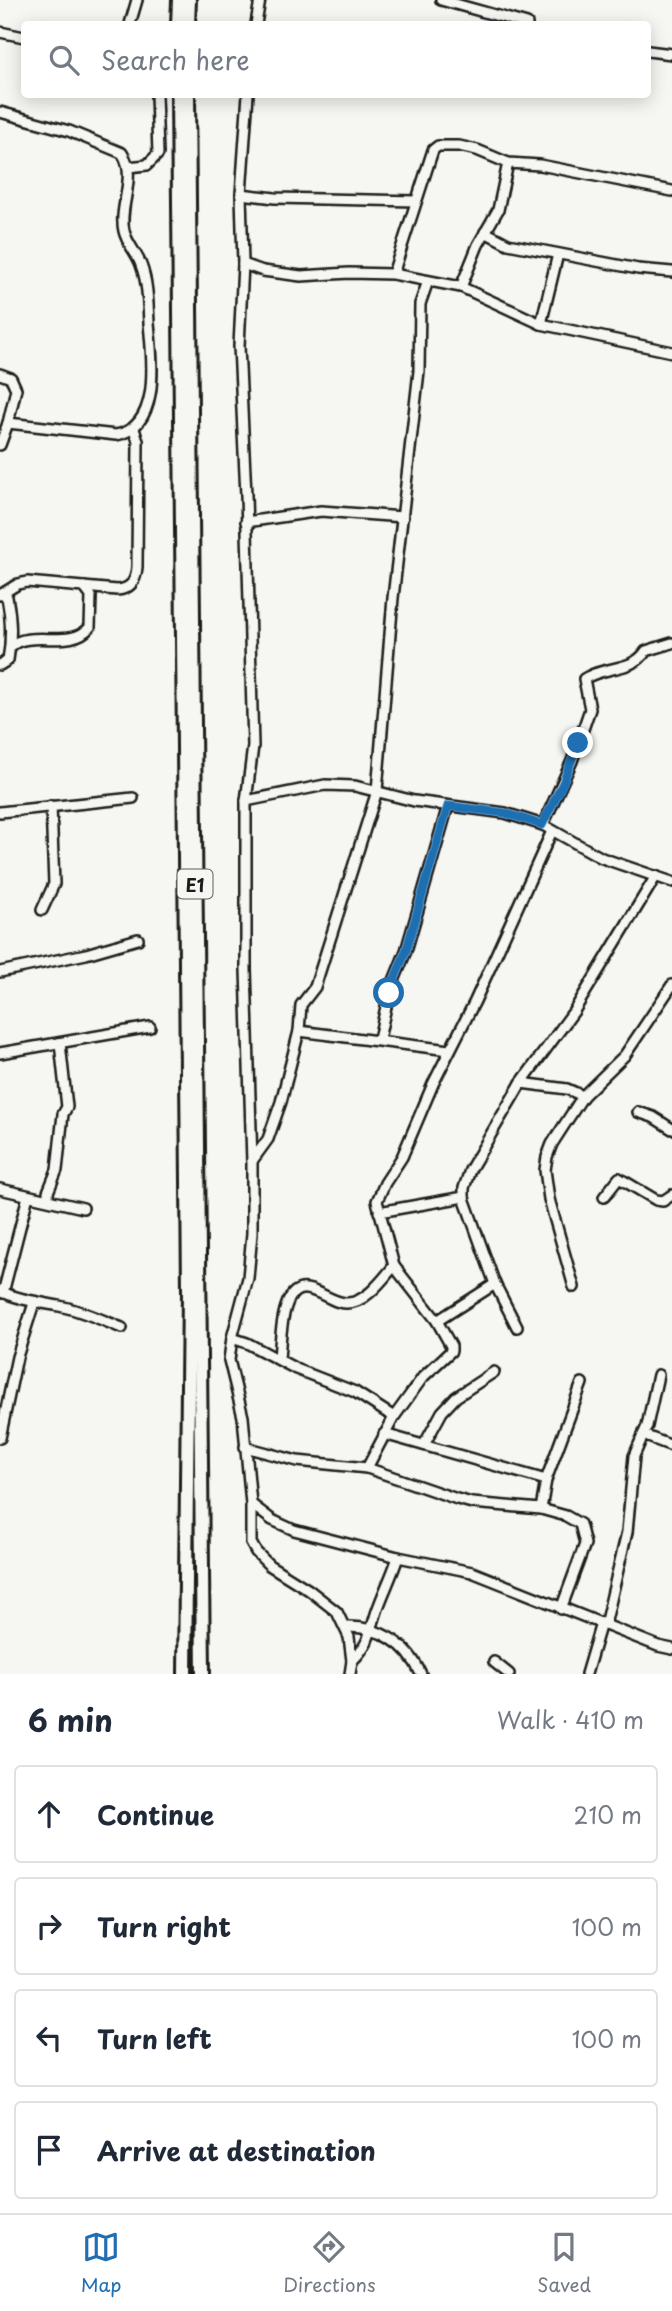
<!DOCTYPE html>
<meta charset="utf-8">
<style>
:root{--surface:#fff;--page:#f6f6f7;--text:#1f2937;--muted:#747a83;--line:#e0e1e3;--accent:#1f6fb2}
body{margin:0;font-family:"Playpen Sans",sans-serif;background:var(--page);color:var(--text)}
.stop{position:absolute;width:21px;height:21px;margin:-16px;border:5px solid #1f6fb2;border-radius:50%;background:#fff}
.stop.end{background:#1f6fb2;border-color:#fff;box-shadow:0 2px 7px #0008}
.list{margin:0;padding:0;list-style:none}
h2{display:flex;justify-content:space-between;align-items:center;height:91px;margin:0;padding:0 28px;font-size:30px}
h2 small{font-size:23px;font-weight:400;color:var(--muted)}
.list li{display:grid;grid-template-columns:46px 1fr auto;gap:21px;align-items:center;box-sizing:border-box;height:98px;margin:0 14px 14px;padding:0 14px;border:2px solid var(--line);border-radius:7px}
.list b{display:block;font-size:26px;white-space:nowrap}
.list em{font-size:23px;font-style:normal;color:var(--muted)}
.icon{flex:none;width:38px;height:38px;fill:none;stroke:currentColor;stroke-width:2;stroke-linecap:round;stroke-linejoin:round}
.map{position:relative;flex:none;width:672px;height:1674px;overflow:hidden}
.search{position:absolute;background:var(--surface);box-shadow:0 4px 18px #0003;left:21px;right:21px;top:21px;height:77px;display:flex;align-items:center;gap:18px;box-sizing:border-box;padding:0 24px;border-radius:7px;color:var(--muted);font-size:26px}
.sheet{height:539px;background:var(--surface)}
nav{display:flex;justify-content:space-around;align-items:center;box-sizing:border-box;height:98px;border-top:2px solid var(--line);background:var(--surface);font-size:19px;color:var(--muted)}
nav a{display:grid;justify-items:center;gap:4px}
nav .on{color:var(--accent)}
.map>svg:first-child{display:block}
</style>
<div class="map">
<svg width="672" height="1674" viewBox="0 0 672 1674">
<rect width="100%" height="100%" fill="#f6f6f2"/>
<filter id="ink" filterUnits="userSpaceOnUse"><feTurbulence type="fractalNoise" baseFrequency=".0143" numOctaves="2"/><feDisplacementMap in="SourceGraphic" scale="14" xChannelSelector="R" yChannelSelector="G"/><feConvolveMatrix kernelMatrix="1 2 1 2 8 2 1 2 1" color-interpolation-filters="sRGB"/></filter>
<g filter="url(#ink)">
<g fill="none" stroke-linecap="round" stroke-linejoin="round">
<defs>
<g id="minor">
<path d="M 441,0 L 527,24"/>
<path d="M 130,24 L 137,0"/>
<path d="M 256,24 L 260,0"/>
<path d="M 0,32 L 24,37"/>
<path d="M 648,51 L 672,54"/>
<path d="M 248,94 L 241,194 L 243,264 L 239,346 L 246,495 L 253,746 L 246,801 L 246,969 L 252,1162 L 252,1233 L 248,1278 L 232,1338 L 229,1360 L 243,1417 L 251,1504 L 251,1543 L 256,1552 L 269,1565 L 309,1590 L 337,1612 L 349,1637 L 352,1661 L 350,1674"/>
<path d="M 0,112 L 69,131 L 122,153 C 138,176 118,206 124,231 C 127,244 137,253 141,265 C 148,283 148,305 149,323 C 152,357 162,427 116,435 L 8,423 L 16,389 L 11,378 L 0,374"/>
<path d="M 128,167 L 147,165 L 158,154 L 156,94"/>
<path d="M 241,194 L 275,198 L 416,201"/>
<path d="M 485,232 L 508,244 L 638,269 L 672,272"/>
<path d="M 243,264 L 263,271 L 301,276 L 349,273 L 393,274 L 461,287 L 541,324 L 672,352"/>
<path d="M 393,274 L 433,150 L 438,146 L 459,146 L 477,150 L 508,163 L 540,165 L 672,191"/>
<path d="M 461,287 L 478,245 L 498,210 L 508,163"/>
<path d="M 541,324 L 558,254"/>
<path d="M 0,445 L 8,423"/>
<path d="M 246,522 L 321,511 L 403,517"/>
<path d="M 0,595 L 18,584 L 27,582 L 117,590 C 131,589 136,581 137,567 L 138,441 L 134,429"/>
<path d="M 11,646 C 31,629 71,650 90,627 L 91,596 L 84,587"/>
<path d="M 0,665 L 8,660 C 12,639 11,617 7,597 L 3,595"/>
<path d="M 246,801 L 325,785 L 355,786 L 414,801 L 505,813 L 543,825 L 602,858 L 672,882"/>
<path d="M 0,812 L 133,798"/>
<path d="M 543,825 L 572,761 L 590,709 L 584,679 C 602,666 633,672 646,651 L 672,643"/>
<path d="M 42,910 L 54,884 L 51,806"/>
<path d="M 0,972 L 86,954 L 138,939"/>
<path d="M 299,1031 L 449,1050"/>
<path d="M 379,1039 L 389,993 L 406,951 L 448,806"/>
<path d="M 0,1053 L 150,1027"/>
<path d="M 521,1083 L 567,1089 L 583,1096"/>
<path d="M 638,1112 L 653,1117 L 672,1129"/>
<path d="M 252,1161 L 268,1139 L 281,1102 L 299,1031 L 301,1005 L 315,987 L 377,791 L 393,598 L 419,371 L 420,304 L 428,281"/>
<path d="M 0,1189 L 83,1208"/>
<path d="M 604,1197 L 619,1178 L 656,1200 L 663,1201 L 672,1195"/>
<path d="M 48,1199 L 48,1192 L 57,1170 L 63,1114 L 67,1107 L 60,1043"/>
<path d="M 379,1212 L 464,1197"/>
<path d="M 574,1287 L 549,1199 L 545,1170 L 547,1157 L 552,1144 L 583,1096 L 625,1055 L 672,985"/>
<path d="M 0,1291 C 19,1300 39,1302 59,1306 C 81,1310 102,1320 122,1328"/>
<path d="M 3,1293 L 28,1196"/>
<path d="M 437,1321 L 495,1284"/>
<path d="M 517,1327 L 495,1284 L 464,1198 L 464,1188 L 470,1170 L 521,1083 L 574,1011 L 656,876"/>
<path d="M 232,1338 L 247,1343 L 296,1369 L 355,1392 L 394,1417"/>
<path d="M 279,1359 C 281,1340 280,1279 311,1290 C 322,1293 336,1304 347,1303 C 366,1303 383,1279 394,1266"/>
<path d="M 384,1434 L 546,1480"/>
<path d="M 643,1435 L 672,1446"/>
<path d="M 0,1438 L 17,1357 L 34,1303"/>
<path d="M 424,1445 L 442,1412 L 456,1397 L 494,1372"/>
<path d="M 245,1447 L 297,1461 L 367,1468 L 457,1499 L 472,1503 L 541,1509 L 566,1516 L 580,1524 L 585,1544 L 561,1609"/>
<path d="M 367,1468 L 394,1417 L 423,1377 L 451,1351 L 451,1346 L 437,1321 L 394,1266 L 377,1201 L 385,1183 L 402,1157 L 433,1084 L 475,1001 L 552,831"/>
<path d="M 251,1504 L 272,1520 L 294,1530 L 398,1557 L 472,1572 L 658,1646 L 672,1649"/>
<path d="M 541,1509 L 546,1480 L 582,1383"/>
<path d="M 605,1625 L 627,1532 L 634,1456 L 647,1426 L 658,1375"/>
<path d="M 346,1627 C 379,1626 407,1643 421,1674"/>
<path d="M 352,1661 C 369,1645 370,1632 377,1611 C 383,1593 392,1576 398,1557"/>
<path d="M 494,1662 L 509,1674"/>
<path d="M 586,1674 L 601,1623"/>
</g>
<g id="highway">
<path d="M 178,24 L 179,0"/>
<path d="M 188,24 L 189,0"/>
<path d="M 178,94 L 189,1291 L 185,1674"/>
<path d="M 188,94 L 203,1674"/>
</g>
</defs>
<use href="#minor" stroke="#1c1c1c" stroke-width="14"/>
<use href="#highway" stroke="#1c1c1c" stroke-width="18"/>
<use href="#minor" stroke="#f6f6f2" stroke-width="9"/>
<use href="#highway" stroke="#f6f6f2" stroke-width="12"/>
</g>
</g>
<g fill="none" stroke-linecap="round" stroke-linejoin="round" filter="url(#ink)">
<path stroke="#1f6fb2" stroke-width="9" d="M 389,993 L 406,951 L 448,806 L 505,813 L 542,825 L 563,783 L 578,743"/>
</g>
<g text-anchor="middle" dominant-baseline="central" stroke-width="5" stroke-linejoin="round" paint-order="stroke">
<rect fill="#f6f6f2" stroke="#5d5d5c" stroke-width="2" x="177.5" y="869.5" width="35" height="29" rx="5"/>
<g font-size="18" font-weight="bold" fill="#1c1c1c">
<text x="195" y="884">E1</text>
</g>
</g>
</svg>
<div class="stop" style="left:389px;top:993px"></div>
<div class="stop end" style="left:578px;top:743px"></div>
<div class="search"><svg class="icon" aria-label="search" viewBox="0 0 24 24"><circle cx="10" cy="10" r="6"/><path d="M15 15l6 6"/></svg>Search here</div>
</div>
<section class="sheet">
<h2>6 min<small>Walk · 410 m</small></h2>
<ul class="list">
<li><svg class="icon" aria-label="ahead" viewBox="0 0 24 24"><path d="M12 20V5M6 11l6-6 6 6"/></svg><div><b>Continue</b></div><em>210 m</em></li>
<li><svg class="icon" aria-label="right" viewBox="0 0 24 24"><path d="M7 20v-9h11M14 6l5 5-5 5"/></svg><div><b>Turn right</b></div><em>100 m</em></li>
<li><svg class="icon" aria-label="left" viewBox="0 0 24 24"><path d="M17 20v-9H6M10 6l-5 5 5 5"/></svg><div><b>Turn left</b></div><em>100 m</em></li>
<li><svg class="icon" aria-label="arrive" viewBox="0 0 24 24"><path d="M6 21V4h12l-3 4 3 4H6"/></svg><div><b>Arrive at destination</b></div></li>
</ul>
</section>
<nav>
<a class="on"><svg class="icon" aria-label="map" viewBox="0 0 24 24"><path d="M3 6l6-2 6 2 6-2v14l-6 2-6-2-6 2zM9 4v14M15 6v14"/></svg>Map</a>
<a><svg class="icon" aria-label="directions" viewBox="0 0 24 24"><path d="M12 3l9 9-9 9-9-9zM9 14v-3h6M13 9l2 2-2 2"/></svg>Directions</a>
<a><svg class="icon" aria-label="saved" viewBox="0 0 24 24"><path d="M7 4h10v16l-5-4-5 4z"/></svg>Saved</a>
</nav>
